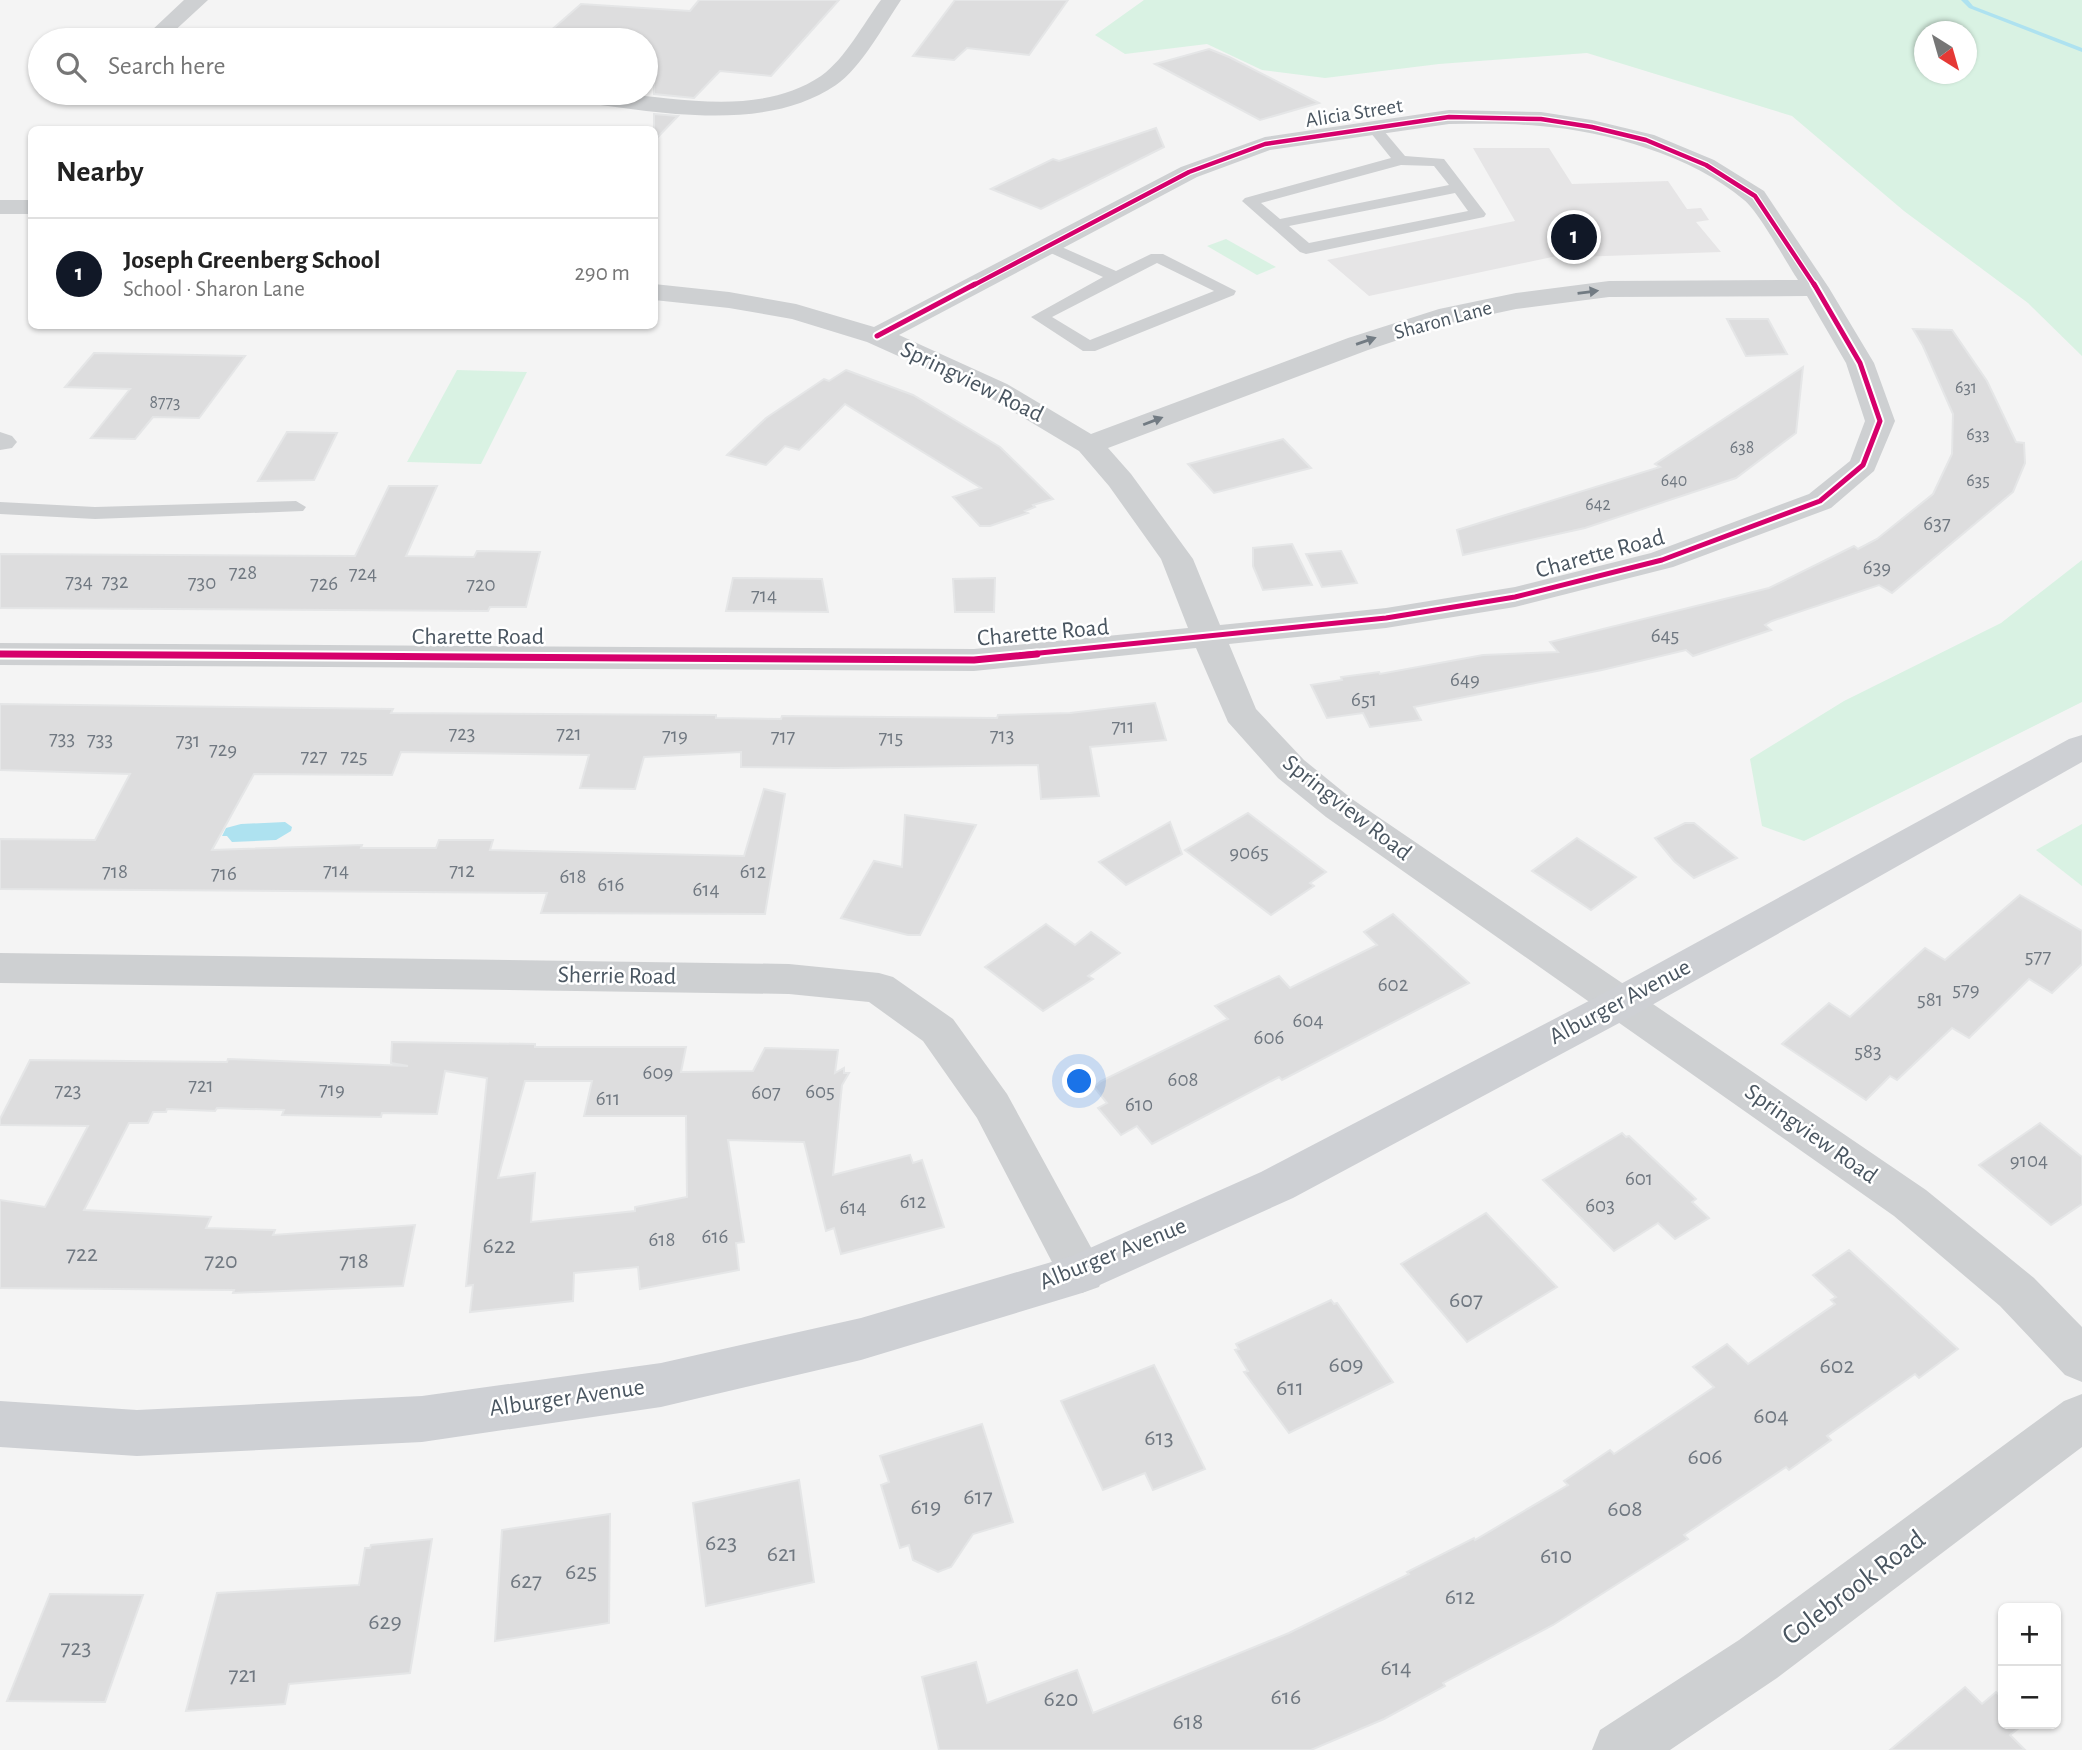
<!DOCTYPE html>
<meta charset="utf-8">
<style>
:root{--surface:#fff;--page:#f6f6f6;--text:#222;--muted:#767676;--line:#e0e0e0;--accent:#111827}
body{margin:0;font-family:"Alegreya Sans",sans-serif;background:var(--page);color:var(--text)}
.controls{position:absolute;right:21px;bottom:21px;display:grid;overflow:hidden;border-radius:10px;box-shadow:0 2px 5px #0004}
.controls button{width:63px;height:63px;display:grid;place-items:center;padding:0;border:0;border-bottom:2px solid var(--line);background:var(--surface);color:var(--text);font:35px sans-serif}
.compass{position:absolute;left:1914px;top:21px;width:63px;height:63px;border-radius:50%;background:var(--surface);box-shadow:0 2px 5px #0004;rotate:143deg}
.you{position:absolute;left:1080px;top:1082px;width:24px;height:24px;margin:-18px;border:5px solid #fff;border-radius:50%;background:#1a73e8;box-shadow:0 0 0 10px #1a73e833}
.badge{display:grid;place-items:center;width:46px;height:46px;border-radius:50%;background:var(--accent);color:#fff;font-size:23px;font-weight:700}
.pin{position:absolute;translate:-50% -50%;border:4px solid #fff;box-shadow:0 2px 7px #0006}
.list{margin:0;padding:0;list-style:none}
h2{display:flex;justify-content:space-between;align-items:center;height:91px;margin:0;padding:0 28px;font-size:30px}
h2 small{font-size:23px;font-weight:400;color:var(--muted)}
.list li{display:grid;grid-template-columns:46px 1fr auto;gap:21px;align-items:center;box-sizing:border-box;height:112px;padding:0 28px;border-top:2px solid var(--line)}
.list b{display:block;font-size:26px;white-space:nowrap}
.list p{margin:0;font-size:23px;white-space:nowrap;color:var(--muted)}
.list em{font-size:23px;font-style:normal;color:var(--muted)}
.icon{flex:none;width:38px;height:38px;fill:none;stroke:currentColor;stroke-width:2;stroke-linecap:round;stroke-linejoin:round}
.map{position:relative;flex:none;width:2082px;height:1750px;overflow:hidden}
.search{position:absolute;background:var(--surface);box-shadow:0 2px 5px #0004;left:28px;top:28px;width:630px;height:77px;display:flex;align-items:center;gap:18px;box-sizing:border-box;padding:0 24px;border-radius:38px;color:var(--muted);font-size:26px}
.panel{position:absolute;background:var(--surface);box-shadow:0 2px 5px #0004;left:28px;top:126px;width:630px;height:203px;border-radius:10px}
.map>svg:first-child{display:block}
</style>
<div class="map">
<svg width="2082" height="1750" viewBox="0 0 2082 1750">
<rect width="100%" height="100%" fill="#f4f4f4"/>
<path fill="#e6e5e6" d="M 1473,148 L 1549,148 L 1572,184 L 1668,181 L 1687,209 L 1701,208 L 1709,220 L 1696,222 L 1721,252 L 1576,257 L 1571,253 L 1369,296 L 1327,260 L 1515,221 Z"/>
<g fill="#d9f2e3" fill-rule="evenodd">
<path d="M 1144,0 L 2082,0 L 2082,356 L 2028,303 L 1904,211 L 1792,116 L 1587,53 L 1439,64 L 1325,78 L 1262,70 L 1207,44 L 1125,54 L 1095,35 ZM 1924,32 L 1966,32 L 1966,74 L 1924,74 Z"/>
<path d="M 1226,239 L 1276,267 L 1257,275 L 1207,246 Z"/>
<path d="M 457,370 L 527,372 L 481,464 L 407,462 Z"/>
<path d="M 2082,560 L 2082,702 L 1804,841 L 1762,826 L 1750,759 L 1844,701 L 2001,623 Z"/>
<path d="M 2082,824 L 2082,886 L 2036,850 Z"/>
</g>
<path fill="#aee2f0" d="M 285,822 L 292,827 L 291,831 L 276,840 L 232,842 L 227,836 L 222,836 L 226,828 L 241,824 Z"/>
<g fill="none" stroke-linecap="round" stroke-linejoin="round">
<path fill="#aee2f0" fill-rule="evenodd" d="M 1961,0 L 1968,0 L 1973,6 L 2082,48 L 2082,52 L 1969,8 Z"/>
</g>
<g fill="#ddddde" stroke="#e5e6e7" stroke-width="2" fill-rule="evenodd">
<path d="M 699,0 L 839,0 L 771,76 L 720,71 L 694,98 L 654,94 L 654,66 L 646,75 L 646,40 L 540,40 L 581,4 L 690,11 Z"/>
<path d="M 955,0 L 1068,0 L 1029,55 L 967,48 L 954,60 L 913,56 Z"/>
<path d="M 1209,49 L 1229,57 L 1319,103 L 1260,120 L 1155,64 Z"/>
<path d="M 654,114 L 678,116 L 654,141 Z"/>
<path d="M 1156,128 L 1164,147 L 1041,209 L 991,189 L 1053,159 L 1059,161 Z"/>
<path d="M 1727,319 L 1768,319 L 1787,354 L 1746,356 Z"/>
<path d="M 1913,329 L 1952,330 L 1987,381 L 2016,442 L 2024,443 L 2025,463 L 2013,492 L 1892,593 L 1879,585 L 1772,621 L 1765,625 L 1771,630 L 1693,656 L 1686,650 L 1602,670 L 1414,707 L 1421,720 L 1370,727 L 1363,713 L 1327,718 L 1311,685 L 1342,680 L 1341,677 L 1379,672 L 1380,674 L 1483,655 L 1558,652 L 1550,642 L 1769,588 L 1854,546 L 1858,549 L 1877,539 L 1933,494 L 1952,454 L 1953,414 L 1923,346 Z"/>
<path d="M 94,353 L 245,356 L 199,418 L 153,417 L 135,439 L 91,438 L 130,389 L 65,387 Z"/>
<path d="M 1803,367 L 1796,433 L 1736,478 L 1585,528 L 1463,555 L 1457,530 L 1660,467 L 1655,464 Z"/>
<path d="M 846,370 L 913,395 L 1000,447 L 1053,499 L 1033,505 L 1035,507 L 1025,511 L 1028,513 L 990,526 L 980,526 L 953,497 L 981,488 L 845,404 L 799,450 L 785,446 L 766,465 L 727,455 L 766,418 L 824,379 L 829,381 Z"/>
<path d="M 287,432 L 337,433 L 314,480 L 258,481 Z"/>
<path d="M 1283,439 L 1311,468 L 1214,493 L 1188,464 Z"/>
<path d="M 389,486 L 437,486 L 406,556 L 474,557 L 477,551 L 540,552 L 526,607 L 490,607 L 488,611 L 0,608 L 0,554 L 355,556 Z"/>
<path d="M 1292,544 L 1312,585 L 1263,590 L 1253,566 L 1253,548 Z"/>
<path d="M 1341,551 L 1357,583 L 1322,587 L 1306,554 Z"/>
<path d="M 733,578 L 822,579 L 828,612 L 726,611 Z"/>
<path d="M 995,578 L 994,612 L 955,612 L 953,579 Z"/>
<path d="M 1155,703 L 1166,740 L 1090,747 L 1099,796 L 1041,799 L 1038,765 L 836,768 L 741,767 L 741,752 L 644,757 L 635,789 L 580,788 L 589,755 L 401,752 L 392,775 L 254,774 L 212,850 L 362,845 L 361,848 L 436,848 L 439,840 L 493,840 L 490,850 L 744,856 L 764,789 L 785,794 L 765,914 L 541,913 L 547,893 L 0,889 L 0,839 L 95,840 L 130,774 L 0,770 L 0,704 L 393,709 L 391,713 L 716,715 L 716,718 L 781,719 L 782,716 L 997,718 L 998,715 L 1070,713 Z"/>
<path d="M 1248,813 L 1326,872 L 1310,883 L 1314,886 L 1271,915 L 1185,850 Z"/>
<path d="M 905,815 L 976,825 L 920,935 L 908,935 L 841,918 L 874,861 L 902,867 Z"/>
<path d="M 1170,822 L 1182,854 L 1126,885 L 1099,862 Z"/>
<path d="M 1685,823 L 1694,823 L 1737,858 L 1694,878 L 1674,861 L 1655,838 Z"/>
<path d="M 1577,838 L 1636,877 L 1591,910 L 1532,871 Z"/>
<path d="M 2020,895 L 2082,931 L 2082,964 L 2052,993 L 2029,979 L 1969,1038 L 1952,1028 L 1897,1080 L 1890,1076 L 1866,1100 L 1782,1044 L 1829,1003 L 1850,1017 L 1925,948 L 1945,960 Z"/>
<path d="M 1393,914 L 1469,983 L 1282,1080 L 1279,1077 L 1152,1144 L 1137,1126 L 1121,1135 L 1098,1108 L 1107,1103 L 1094,1087 L 1101,1081 L 1228,1019 L 1215,1006 L 1279,976 L 1290,988 L 1377,945 L 1364,932 Z"/>
<path d="M 1046,924 L 1075,945 L 1091,932 L 1120,953 L 1088,976 L 1093,979 L 1043,1011 L 985,967 Z"/>
<path d="M 392,1042 L 535,1044 L 535,1047 L 686,1047 L 681,1072 L 753,1071 L 765,1048 L 838,1050 L 835,1073 L 844,1068 L 844,1073 L 849,1073 L 842,1085 L 833,1175 L 910,1155 L 913,1163 L 922,1160 L 944,1227 L 841,1254 L 834,1228 L 826,1231 L 804,1142 L 728,1140 L 744,1242 L 736,1243 L 739,1270 L 640,1289 L 638,1267 L 574,1273 L 573,1301 L 470,1312 L 473,1285 L 466,1286 L 487,1078 L 445,1071 L 437,1114 L 382,1113 L 381,1117 L 282,1115 L 284,1110 L 217,1108 L 215,1111 L 167,1109 L 166,1112 L 153,1112 L 148,1123 L 129,1123 L 84,1210 L 211,1217 L 206,1228 L 275,1230 L 273,1235 L 415,1225 L 403,1286 L 233,1293 L 234,1290 L 0,1288 L 0,1200 L 45,1207 L 88,1126 L 0,1125 L 0,1119 L 30,1060 L 227,1062 L 228,1059 L 408,1066 L 391,1063 ZM 525,1081 L 592,1081 L 584,1116 L 686,1116 L 687,1197 L 635,1207 L 635,1211 L 531,1222 L 535,1173 L 498,1178 Z"/>
<path d="M 2040,1123 L 2082,1157 L 2082,1204 L 2051,1225 L 1979,1165 Z"/>
<path d="M 1622,1133 L 1626,1137 L 1629,1136 L 1696,1199 L 1692,1202 L 1709,1218 L 1675,1239 L 1658,1223 L 1614,1251 L 1543,1180 Z"/>
<path d="M 1486,1213 L 1557,1287 L 1467,1342 L 1401,1264 Z"/>
<path d="M 1849,1250 L 1958,1349 L 1919,1378 L 1915,1374 L 1827,1436 L 1831,1440 L 1789,1470 L 1786,1467 L 1684,1535 L 1688,1539 L 1553,1625 L 1443,1683 L 1445,1686 L 1384,1719 L 1311,1750 L 939,1750 L 922,1677 L 976,1662 L 987,1703 L 1077,1670 L 1093,1713 L 1289,1633 L 1409,1574 L 1407,1572 L 1474,1538 L 1475,1540 L 1568,1485 L 1564,1481 L 1610,1450 L 1614,1454 L 1714,1387 L 1693,1367 L 1727,1344 L 1748,1364 L 1835,1304 L 1831,1300 L 1836,1297 L 1813,1275 Z"/>
<path d="M 1331,1300 L 1334,1304 L 1337,1303 L 1393,1382 L 1289,1433 L 1244,1372 L 1248,1371 L 1235,1350 L 1239,1349 L 1236,1344 Z"/>
<path d="M 1154,1365 L 1205,1469 L 1153,1490 L 1145,1473 L 1103,1490 L 1061,1401 Z"/>
<path d="M 982,1424 L 1013,1522 L 973,1534 L 951,1567 L 938,1572 L 913,1560 L 909,1545 L 900,1548 L 881,1485 L 889,1482 L 880,1456 Z"/>
<path d="M 799,1480 L 814,1582 L 706,1606 L 693,1503 Z"/>
<path d="M 610,1514 L 609,1623 L 495,1641 L 502,1530 Z"/>
<path d="M 432,1539 L 410,1673 L 289,1684 L 285,1704 L 186,1711 L 217,1593 L 359,1585 L 365,1548 L 370,1548 L 371,1545 Z"/>
<path d="M 50,1594 L 143,1595 L 105,1702 L 7,1701 Z"/>
<path d="M 1965,1687 L 1982,1704 L 1996,1692 L 2003,1699 L 2003,1724 L 2024,1724 L 2010,1735 L 2025,1750 L 1890,1750 Z"/>
</g>
<g fill="none" stroke-linecap="round" stroke-linejoin="round">
<g fill="#ced0d2" fill-rule="evenodd">
<path d="M 1373,123 L 1378,124 L 1405,156 L 1444,159 L 1486,214 L 1484,217 L 1306,254 L 1300,252 L 1242,201 L 1245,198 L 1391,158 L 1366,127 ZM 1401,165 L 1434,166 L 1449,185 L 1280,219 L 1261,203 ZM 1455,193 L 1468,211 L 1309,243 L 1289,226 Z"/>
<path d="M 1048,241 L 1116,271 L 1151,254 L 1163,254 L 1236,291 L 1234,295 L 1095,351 L 1083,351 L 1031,317 L 1103,277 L 1042,249 L 1040,246 L 1042,243 ZM 1157,263 L 1214,291 L 1090,340 L 1052,317 Z"/>
<path d="M 296,501 L 306,507 L 303,511 L 95,519 L 0,514 L 0,502 L 95,507 Z"/>
</g>
<g fill="#ced0d2" fill-rule="evenodd">
<path d="M 184,0 L 208,0 L 170,35 L 174,40 L 149,40 L 146,36 L 150,32 Z"/>
<path d="M 881,0 L 901,0 C 884,25 861,68 836,85 C 761,136 647,110 563,100 L 555,98 L 552,93 C 573,92 595,91 616,93 C 683,99 761,116 821,76 C 846,58 863,24 881,0 Z"/>
<path d="M 1449,110 L 1541,112 L 1592,120 L 1654,135 L 1714,160 L 1764,191 L 1829,288 L 1874,363 L 1895,421 L 1874,471 L 1831,508 L 1673,567 L 1515,607 L 1386,628 L 1229,644 L 1256,709 L 1304,760 L 1352,799 L 1926,1190 L 2034,1278 L 2082,1327 L 2082,1382 L 2065,1375 L 2000,1306 L 1894,1216 L 1326,817 L 1278,778 L 1228,722 L 1196,648 L 974,671 L 0,665 L 0,643 L 974,649 L 1188,628 L 1161,559 L 1109,486 L 1079,451 L 987,396 L 867,342 L 792,319 L 729,308 L 654,300 L 654,284 L 729,292 L 796,304 L 874,327 L 1181,167 L 1265,137 ZM 1449,124 C 1479,124 1510,123 1540,126 C 1606,131 1693,156 1744,200 C 1759,212 1786,262 1798,280 L 1609,281 L 1516,293 L 1439,309 L 1348,338 L 1091,434 L 1007,384 L 899,335 L 1197,177 L 1270,150 ZM 1807,296 L 1846,363 L 1865,421 L 1850,461 L 1809,494 L 1651,553 L 1515,587 L 1386,608 L 1220,625 L 1193,559 L 1131,474 L 1108,448 L 1368,350 L 1446,324 L 1516,309 L 1609,297 Z"/>
<rect x="0" y="200" width="32" height="14"/>
<path d="M 0,432 L 12,436 L 17,442 L 12,448 L 0,450 Z"/>
<path d="M 0,953 L 789,964 L 879,973 L 893,977 L 953,1019 L 1007,1094 L 1105,1273 L 1099,1287 L 1082,1293 L 1065,1287 L 977,1118 L 923,1041 L 869,1002 L 789,994 L 0,983 Z"/>
<path d="M 2082,1394 L 2082,1447 L 1777,1678 L 1670,1750 L 1592,1750 L 1600,1730 L 1739,1640 L 2064,1401 Z"/>
</g>
<path fill="#ced0d4" fill-rule="evenodd" d="M 2082,735 L 2082,762 L 1636,1014 L 1293,1198 L 1082,1293 L 861,1360 L 661,1407 L 422,1442 L 137,1456 L 0,1447 L 0,1401 L 137,1410 L 422,1396 L 661,1363 L 861,1318 L 1072,1256 L 1261,1172 L 1606,992 L 2069,739 Z"/>
<defs>
<path id="cycleway-far2" d="M 972,286 L 1189,172 L 1265,144 L 1449,117 L 1541,119 L 1592,127 L 1646,140 L 1706,165 L 1755,196 L 1815,286"/>
<g id="cycleway-far1">
<path d="M 877,336 L 975,284"/>
<path d="M 0,654 L 221,655"/>
<path d="M 1020,655 L 1386,618 L 1515,597 L 1662,560 L 1820,501 L 1863,465 L 1880,421 L 1860,363 L 1814,284"/>
</g>
<path id="cycleway" d="M 0,654 L 974,660 L 1037,654"/>
</defs>
<use href="#cycleway-far2" stroke="#fff" stroke-width="7"/>
<use href="#cycleway-far1" stroke="#fff" stroke-width="9"/>
<use href="#cycleway" stroke="#fff" stroke-width="11"/>
<use href="#cycleway-far2" stroke="#d6006c" stroke-width="4.5"/>
<use href="#cycleway-far1" stroke="#d6006c" stroke-width="5"/>
<use href="#cycleway" stroke="#d6006c" stroke-width="7"/>
</g>
<defs><path id="oneway-solid" d="M-6-.8H1V-3.2L6.5 0L1 3.2V.8H-6Z" transform="scale(1.75)"/></defs>
<g fill="#727b83">
<use href="#oneway-solid" transform="translate(1588 292) rotate(-7)"/>
<use href="#oneway-solid" transform="translate(1366 341) rotate(-19)"/>
<use href="#oneway-solid" transform="translate(1153 421) rotate(-21)"/>
</g>
<g text-anchor="middle" dominant-baseline="central" stroke-width="5" stroke-linejoin="round" paint-order="stroke">
<g font-size="18" fill="#707881">
<text x="1966" y="388">631</text>
<text x="165" y="403">8773</text>
<text x="1978" y="435">633</text>
<text x="1742" y="448">638</text>
<text x="1674" y="481">640</text>
<text x="1978" y="481">635</text>
<text x="1598" y="505">642</text>
</g>
<g font-size="21" fill="#4a5661" stroke="#fff">
<text transform="translate(1354 113) rotate(-9)">Alicia Street</text>
<text transform="translate(1443 320) rotate(-15)">Sharon Lane</text>
</g>
<g font-size="21" fill="#707881">
<text x="1937" y="523">637</text>
<text x="1877" y="567">639</text>
<text x="243" y="572">728</text>
<text x="363" y="573">724</text>
<text x="79" y="581">734</text>
<text x="115" y="581">732</text>
<text x="202" y="582">730</text>
<text x="324" y="583">726</text>
<text x="481" y="584">720</text>
<text x="764" y="595">714</text>
<text x="1665" y="635">645</text>
<text x="1465" y="679">649</text>
<text x="1364" y="699">651</text>
<text x="1123" y="726">711</text>
<text x="462" y="733">723</text>
<text x="569" y="733">721</text>
<text x="675" y="735">719</text>
<text x="1002" y="735">713</text>
<text x="783" y="736">717</text>
<text x="891" y="737">715</text>
<text x="62" y="738">733</text>
<text x="100" y="739">733</text>
<text x="188" y="740">731</text>
<text x="223" y="749">729</text>
<text x="314" y="756">727</text>
<text x="354" y="756">725</text>
<text x="1249" y="852">9065</text>
<text x="336" y="870">714</text>
<text x="462" y="870">712</text>
<text x="115" y="871">718</text>
<text x="753" y="871">612</text>
<text x="224" y="873">716</text>
<text x="573" y="876">618</text>
<text x="611" y="884">616</text>
<text x="706" y="889">614</text>
<text x="2038" y="956">577</text>
<text x="1393" y="984">602</text>
<text x="1966" y="989">579</text>
<text x="1930" y="999">581</text>
<text x="1308" y="1020">604</text>
<text x="1269" y="1037">606</text>
<text x="1868" y="1051">583</text>
<text x="658" y="1072">609</text>
<text x="1183" y="1079">608</text>
<text x="201" y="1085">721</text>
<text x="332" y="1089">719</text>
<text x="68" y="1090">723</text>
<text x="820" y="1091">605</text>
<text x="766" y="1092">607</text>
<text x="608" y="1098">611</text>
<text x="1139" y="1104">610</text>
<text x="2029" y="1160">9104</text>
<text x="1639" y="1178">601</text>
<text x="913" y="1201">612</text>
<text x="1600" y="1205">603</text>
<text x="853" y="1207">614</text>
<text x="715" y="1236">616</text>
<text x="662" y="1239">618</text>
</g>
<g font-size="24" fill="#4a5661" stroke="#fff">
<text transform="translate(972 382) rotate(26)">Springview Road</text>
<text transform="translate(1600 554) rotate(-15)">Charette Road</text>
<text transform="translate(1043 633) rotate(-5)">Charette Road</text>
<text x="478" y="637">Charette Road</text>
<text transform="translate(1347 808) rotate(38)">Springview Road</text>
<text transform="translate(617 976) rotate(1)">Sherrie Road</text>
<text transform="translate(1620 1002) rotate(-28)">Alburger Avenue</text>
<text transform="translate(1811 1134) rotate(35)">Springview Road</text>
<text transform="translate(1113 1254) rotate(-22)">Alburger Avenue</text>
<text transform="translate(567 1398) rotate(-8)">Alburger Avenue</text>
</g>
<g font-size="24" fill="#707881">
<text x="499" y="1246">622</text>
<text x="82" y="1254">722</text>
<text x="221" y="1261">720</text>
<text x="354" y="1261">718</text>
<text x="1466" y="1300">607</text>
<text x="1346" y="1365">609</text>
<text x="1837" y="1366">602</text>
<text x="1290" y="1388">611</text>
<text x="1771" y="1416">604</text>
<text x="1159" y="1438">613</text>
<text x="1705" y="1457">606</text>
<text x="978" y="1497">617</text>
<text x="926" y="1507">619</text>
<text x="1625" y="1509">608</text>
<text x="721" y="1543">623</text>
<text x="782" y="1554">621</text>
<text x="1556" y="1556">610</text>
<text x="581" y="1572">625</text>
<text x="526" y="1581">627</text>
<text x="1460" y="1597">612</text>
<text x="385" y="1622">629</text>
<text x="76" y="1648">723</text>
<text x="1396" y="1668">614</text>
<text x="243" y="1675">721</text>
<text x="1286" y="1697">616</text>
<text x="1061" y="1699">620</text>
<text x="1188" y="1722">618</text>
</g>
<g font-size="28" fill="#4a5661" stroke="#fff">
<text transform="translate(1854 1588) rotate(-37)">Colebrook Road</text>
</g>
</g>
</svg>
<div class="controls">
<button>+</button>
<button>−</button>
</div>
<svg class="compass" viewBox="-18 -18 36 36"><path d="M0-13l5 13h-10z" fill="#e53935"/><path d="M0 13l5-13h-10z" fill="#767676"/></svg>
<div class="you"></div>
<div class="pin badge" style="left:1574px;top:237px">1</div>
<div class="search"><svg class="icon" aria-label="search" viewBox="0 0 24 24"><circle cx="10" cy="10" r="6"/><path d="M15 15l6 6"/></svg>Search here</div>
<section class="panel">
<h2>Nearby<small></small></h2>
<ul class="list">
<li><span class="badge">1</span><div><b>Joseph Greenberg School</b><p>School · Sharon Lane</p></div><em>290 m</em></li>
</ul>
</section>
</div>
